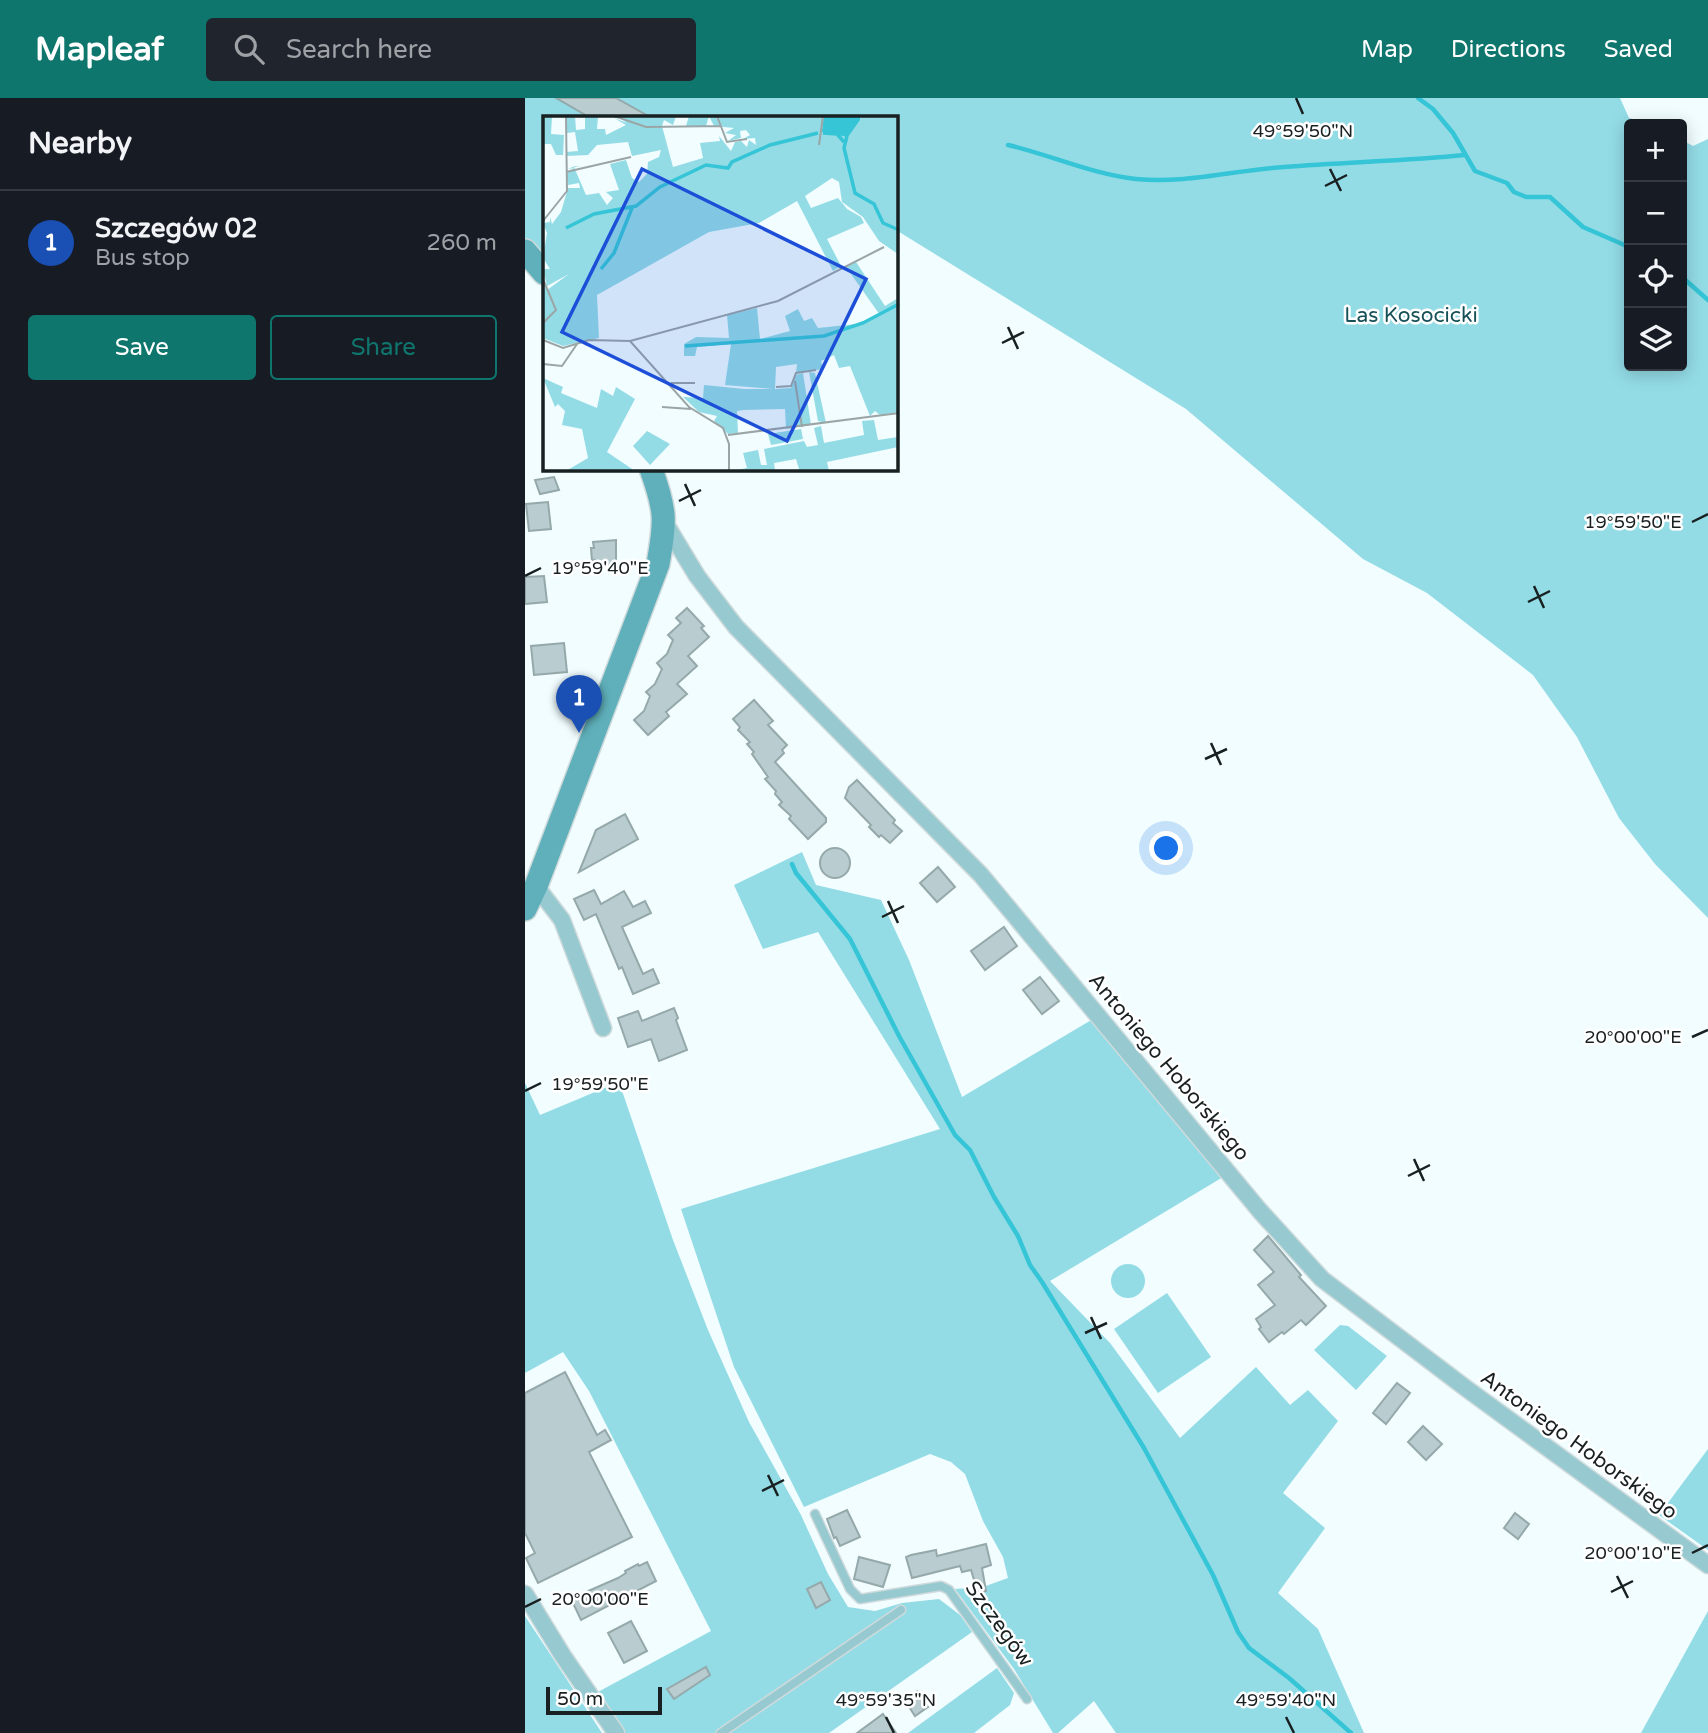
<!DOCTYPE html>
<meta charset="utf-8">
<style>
:root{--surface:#171b24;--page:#20242c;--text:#f1f3f6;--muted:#9ea1a6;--line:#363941;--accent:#0f766e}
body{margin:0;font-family:"Varela Round",sans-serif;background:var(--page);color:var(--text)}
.controls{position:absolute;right:21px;top:21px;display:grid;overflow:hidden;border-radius:7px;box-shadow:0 4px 18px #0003}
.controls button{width:63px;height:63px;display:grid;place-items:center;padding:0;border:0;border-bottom:2px solid var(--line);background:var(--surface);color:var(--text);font:35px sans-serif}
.scale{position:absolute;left:21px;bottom:18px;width:116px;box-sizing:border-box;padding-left:7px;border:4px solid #192021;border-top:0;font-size:19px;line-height:24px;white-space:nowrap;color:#192021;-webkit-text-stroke:5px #fff;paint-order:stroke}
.you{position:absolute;left:642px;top:751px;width:24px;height:24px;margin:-18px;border:5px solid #fff;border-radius:50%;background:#1a73e8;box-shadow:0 0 0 10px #1a73e833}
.badge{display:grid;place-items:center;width:46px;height:46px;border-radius:50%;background:var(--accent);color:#fff;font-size:23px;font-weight:700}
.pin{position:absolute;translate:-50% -58px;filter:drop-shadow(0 2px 4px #0008)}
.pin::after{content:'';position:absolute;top:37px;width:24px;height:21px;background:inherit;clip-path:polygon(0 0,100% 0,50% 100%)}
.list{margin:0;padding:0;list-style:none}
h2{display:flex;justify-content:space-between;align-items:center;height:91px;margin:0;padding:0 28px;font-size:30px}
h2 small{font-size:23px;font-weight:400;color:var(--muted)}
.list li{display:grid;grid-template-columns:46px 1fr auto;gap:21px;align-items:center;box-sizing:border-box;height:105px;padding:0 28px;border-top:2px solid var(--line)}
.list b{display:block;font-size:26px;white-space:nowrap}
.list p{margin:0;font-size:23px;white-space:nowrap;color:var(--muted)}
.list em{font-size:23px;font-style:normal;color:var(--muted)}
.actions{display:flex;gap:14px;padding:21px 28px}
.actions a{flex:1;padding:16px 0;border:2px solid var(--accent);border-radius:7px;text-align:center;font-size:24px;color:var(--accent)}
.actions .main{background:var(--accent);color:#fff}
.icon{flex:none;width:38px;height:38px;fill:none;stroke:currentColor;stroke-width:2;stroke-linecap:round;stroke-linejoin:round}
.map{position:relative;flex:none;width:1183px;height:1635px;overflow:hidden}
header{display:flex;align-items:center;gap:42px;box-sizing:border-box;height:98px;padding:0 35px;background:var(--accent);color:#fff}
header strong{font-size:33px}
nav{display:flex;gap:38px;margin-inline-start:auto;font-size:24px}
.search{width:490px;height:63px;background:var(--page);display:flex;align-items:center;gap:18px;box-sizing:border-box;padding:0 24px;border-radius:7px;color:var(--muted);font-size:26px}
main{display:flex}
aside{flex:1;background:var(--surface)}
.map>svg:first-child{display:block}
</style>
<header>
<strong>Mapleaf</strong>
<div class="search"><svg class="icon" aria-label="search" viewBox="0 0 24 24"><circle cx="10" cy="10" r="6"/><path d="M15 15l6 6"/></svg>Search here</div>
<nav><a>Map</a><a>Directions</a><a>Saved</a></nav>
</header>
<main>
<aside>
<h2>Nearby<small></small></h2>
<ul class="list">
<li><span class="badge" style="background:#1a4fb4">1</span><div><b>Szczegów 02</b><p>Bus stop</p></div><em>260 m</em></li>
</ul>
<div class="actions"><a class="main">Save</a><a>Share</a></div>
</aside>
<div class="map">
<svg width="1183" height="1635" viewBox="0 0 1183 1635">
<rect width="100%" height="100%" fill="#f1fdff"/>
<g fill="#93dce6">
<path d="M 0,0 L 1095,0 L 1104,20 L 1128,26 L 1104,26 L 1104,268 L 1157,268 L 1157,42 L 1168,48 L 1183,41 L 1183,820 L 1130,766 L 1094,720 L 1052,639 L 1008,577 L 902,495 L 838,461 L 661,311 L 371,132 L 371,19 L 19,19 L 19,166 L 0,143 Z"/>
<path d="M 277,754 L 291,787 L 356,802 L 384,862 L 437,999 L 568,921 L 698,1079 L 525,1183 L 585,1245 L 655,1340 L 731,1269 L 765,1307 L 783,1292 L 813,1323 L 758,1395 L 800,1430 L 753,1495 L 793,1531 L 839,1635 L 591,1635 L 569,1603 L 533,1635 L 528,1635 L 489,1571 L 430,1491 L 458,1489 L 483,1480 L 478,1459 L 458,1423 L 440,1376 L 426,1364 L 405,1356 L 279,1409 L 209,1269 L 156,1111 L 415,1031 L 293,834 L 238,851 L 209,787 Z"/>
<path d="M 94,984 L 148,1142 L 183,1232 L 224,1324 L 276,1417 L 303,1476 L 323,1509 L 350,1513 L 377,1505 L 414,1501 L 435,1517 L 447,1534 L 304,1635 L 98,1635 L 71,1595 L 186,1533 L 64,1293 L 38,1254 L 0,1275 L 0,985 L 15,1017 Z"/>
<circle cx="603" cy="1183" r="17"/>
<path d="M 642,1195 L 686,1259 L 633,1295 L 589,1231 Z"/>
<path d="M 815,1227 L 823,1228 L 862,1258 L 831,1292 L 789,1252 Z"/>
<path d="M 1183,1351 L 1183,1452 L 1134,1417 Z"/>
<path d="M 1183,1513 L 1183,1635 L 1116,1635 Z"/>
<path d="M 0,1518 L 77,1635 L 0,1635 Z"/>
<path d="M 472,1570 L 489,1595 L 485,1607 L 449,1635 L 383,1635 Z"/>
</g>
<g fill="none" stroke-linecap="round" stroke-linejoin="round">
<g stroke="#35c5d6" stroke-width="4.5">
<path d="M 893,0 L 908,11 L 928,35 L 950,73 L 982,85 L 989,94 L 1001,99 L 1025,99 L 1058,129 L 1104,149"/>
<path d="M 483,47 C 526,57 566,76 611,81 C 662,86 709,72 759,69 C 820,64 880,63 940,57"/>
<path d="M 1157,179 L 1183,202"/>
<path d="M 267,766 L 271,775 L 325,841 L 374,938 L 430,1037 L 445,1052 L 469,1099 L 493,1138 L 505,1167 L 517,1184 L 619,1350 L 688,1477 L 713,1534 L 724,1550 L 764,1580 L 826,1635"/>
</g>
</g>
<g fill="#b9cdd0" stroke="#95a8aa" stroke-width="2">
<path d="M 31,0 L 91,0 L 125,19 L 64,19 Z"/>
<path d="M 29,379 L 34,392 L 15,396 L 10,382 Z"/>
<path d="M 23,404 L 26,431 L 4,433 L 1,406 Z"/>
<path d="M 91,442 L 91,466 L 70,468 L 70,462 L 67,463 L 66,450 L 69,450 L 68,444 Z"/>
<path d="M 19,478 L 22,504 L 0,506 L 0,479 Z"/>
<path d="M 162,510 L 179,528 L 176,530 L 184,539 L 163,558 L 172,568 L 152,586 L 162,596 L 141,614 L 144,618 L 123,637 L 109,622 L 119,613 L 125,598 L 121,594 L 130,586 L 137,571 L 132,565 L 142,556 L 148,542 L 143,537 L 156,525 L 151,520 Z"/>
<path d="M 39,545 L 42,574 L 9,577 L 6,548 Z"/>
<path d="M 229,602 L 248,623 L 243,627 L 262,647 L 257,652 L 259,655 L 250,664 L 301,720 L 301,724 L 283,741 L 264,721 L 266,718 L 254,707 L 257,704 L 250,696 L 251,693 L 240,681 L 243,679 L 227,656 L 229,654 L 222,646 L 225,644 L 213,632 L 215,629 L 208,621 Z"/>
<path d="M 332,682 L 370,722 L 368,725 L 377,733 L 365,745 L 356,737 L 354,739 L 344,729 L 346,727 L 320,700 L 324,689 Z"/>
<path d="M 100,716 L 113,741 L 54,774 L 71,732 Z"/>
<circle cx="310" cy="765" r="15"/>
<path d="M 413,769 L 430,789 L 412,804 L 395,785 Z"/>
<path d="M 69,792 L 76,806 L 99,793 L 108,809 L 120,803 L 126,815 L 97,829 L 118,876 L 128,871 L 134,885 L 108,896 L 97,869 L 94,871 L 71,816 L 59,822 L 49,801 Z"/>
<path d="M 479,829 L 492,848 L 460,872 L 446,853 Z"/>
<path d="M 515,879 L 534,903 L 517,916 L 498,892 Z"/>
<path d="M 149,910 L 153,920 L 151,922 L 162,952 L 134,963 L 126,941 L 103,949 L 93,920 L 113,913 L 117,923 Z"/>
<path d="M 743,1138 L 776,1177 L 774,1179 L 801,1208 L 781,1227 L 776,1222 L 759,1236 L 757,1234 L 744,1244 L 734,1231 L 736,1229 L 731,1221 L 750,1207 L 733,1187 L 749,1174 L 729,1152 Z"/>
<path d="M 40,1274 L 72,1337 L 80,1332 L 86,1342 L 64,1354 L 107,1439 L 13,1485 L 1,1460 L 10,1455 L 0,1435 L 0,1295 Z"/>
<path d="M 872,1285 L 885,1295 L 861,1326 L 848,1315 Z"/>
<path d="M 898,1328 L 917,1346 L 901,1362 L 883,1344 Z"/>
<path d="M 322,1412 L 335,1439 L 315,1448 L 311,1439 L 309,1440 L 302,1421 Z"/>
<path d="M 990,1415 L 1004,1426 L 993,1441 L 979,1430 Z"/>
<path d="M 461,1446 L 466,1467 L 457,1470 L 461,1493 L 453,1495 L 446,1472 L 437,1474 L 435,1468 L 387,1480 L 381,1459 L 386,1457 L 411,1452 L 412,1458 Z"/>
<path d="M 334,1459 L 365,1467 L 358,1489 L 329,1481 Z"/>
<path d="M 122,1464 L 131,1483 L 56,1522 L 47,1503 L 55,1499 L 54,1497 L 93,1480 L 101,1475 L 100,1473 L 113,1466 L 114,1468 Z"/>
<path d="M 296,1484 L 305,1502 L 291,1510 L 282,1491 Z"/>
<path d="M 106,1523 L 122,1553 L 99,1565 L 83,1535 Z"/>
<path d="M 181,1569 L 185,1577 L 149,1601 L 142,1591 Z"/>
<path d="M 392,1593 L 403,1609 L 390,1618 L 379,1601 Z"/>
<path d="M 358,1616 L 371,1635 L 332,1635 Z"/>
</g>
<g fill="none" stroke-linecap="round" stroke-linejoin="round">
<defs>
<g id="lane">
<path d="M 290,1416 L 325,1491 L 335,1501 L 416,1488 L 424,1492 L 502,1601"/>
<path d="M 196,1635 L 376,1512"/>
</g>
<g id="street">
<path d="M 140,425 L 172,478 L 211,529 L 456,777 L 735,1113 L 797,1181 L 942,1291 L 1183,1467"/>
<path d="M 11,788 L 37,822 L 78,930"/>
<path d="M 0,1496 L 38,1558 L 91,1635"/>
</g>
<g id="secondary">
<path d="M 0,153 L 19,175"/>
<path d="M 0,811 L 11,788 L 133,466 C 141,422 141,413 126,371"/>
</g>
</defs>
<use href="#lane" stroke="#cedadb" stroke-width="11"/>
<use href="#street" stroke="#cedadb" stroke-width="19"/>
<use href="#secondary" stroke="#cedadb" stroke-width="26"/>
<use href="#lane" stroke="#97c9d0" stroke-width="8"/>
<use href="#street" stroke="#97c9d0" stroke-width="16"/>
<use href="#secondary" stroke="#5fb0bb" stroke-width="23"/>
</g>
<path fill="none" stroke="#192021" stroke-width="2.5" d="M 771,0 L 778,16M 805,71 L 816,93M 800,88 L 822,77M 483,229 L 493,251M 477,245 L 499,234M 160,386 L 170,408M 154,403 L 176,392M 1167,424 L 1183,416M 0,478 L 16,470M 1009,488 L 1019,510M 1003,504 L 1025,493M 686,645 L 696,667M 680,661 L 702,651M 363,803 L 373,825M 357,819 L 379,808M 1167,939 L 1183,932M 0,993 L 16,985M 889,1061 L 899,1083M 883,1078 L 905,1067M 566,1219 L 576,1241M 560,1235 L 582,1225M 243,1377 L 253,1398M 237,1393 L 259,1382M 1167,1455 L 1183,1447M 1092,1478 L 1103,1500M 1086,1494 L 1108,1483M 0,1509 L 16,1501M 361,1619 L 369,1635M 761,1619 L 769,1635"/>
<g text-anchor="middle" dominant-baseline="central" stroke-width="5" stroke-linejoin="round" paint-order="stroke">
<g font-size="21" fill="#175158" stroke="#fff">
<text x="886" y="217">Las Kosocicki</text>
</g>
<g font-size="21" fill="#192021" stroke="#fff">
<text transform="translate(644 969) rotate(50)">Antoniego Hoborskiego</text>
<text transform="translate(1054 1347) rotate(36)">Antoniego Hoborskiego</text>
<text transform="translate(474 1526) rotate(54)">Szczegów</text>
</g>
</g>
<g transform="translate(18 18)">
<rect width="355" height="355" fill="#f1fdff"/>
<path d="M 0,0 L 9,0 L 8,18 L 21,19 L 20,39 L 13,39 L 8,28 L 1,28 L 0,37 ZM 24,0 L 32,0 L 33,14 L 42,13 L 42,0 L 55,0 L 54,13 L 62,13 L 63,19 L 83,9 L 71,2 L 84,7 L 74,0 L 133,0 L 130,9 L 121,4 L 119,10 L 130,51 L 160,42 L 157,27 L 177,25 L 176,20 L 188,35 L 192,26 L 198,25 L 204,31 L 206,24 L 213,29 L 212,22 L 200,23 L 207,19 L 203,14 L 197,15 L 198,22 L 185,25 L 193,19 L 182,17 L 191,12 L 171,10 L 166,0 L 163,10 L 143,10 L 146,0 L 281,0 L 305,21 L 317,0 L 355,0 L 355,138 L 336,125 L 320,101 L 299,86 L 296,66 L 289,62 L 262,80 L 268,92 L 295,82 L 304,93 L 318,101 L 321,107 L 284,123 L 298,150 L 290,155 L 254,85 L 216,107 L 166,116 L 54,179 L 56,222 L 20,230 L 0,222 L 0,166 L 4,174 L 26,158 L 4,170 L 0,153 L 7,153 L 0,142 L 4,117 L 0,107 L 7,106 L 7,101 L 9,108 L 18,96 L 25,72 L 37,72 L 36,67 L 25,69 L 23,57 L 31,52 L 25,53 L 32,50 L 37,50 L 31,51 L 43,79 L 56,77 L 64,89 L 70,82 L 63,76 L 76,74 L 67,48 L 83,44 L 89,62 L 96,66 L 104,58 L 105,46 L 116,41 L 118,34 L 89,40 L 85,26 L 54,29 L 45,39 L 23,40 L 23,36 L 35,35 L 32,16 L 24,17 ZM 313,146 L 342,190 L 355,182 L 355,296 L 337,299 L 332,295 L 327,300 L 307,250 L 296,252 L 291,239 L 278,245 L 280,253 L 253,257 L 254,248 L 233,251 L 232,273 L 248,272 L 253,259 L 260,257 L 268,309 L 243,313 L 242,293 L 201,294 L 194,295 L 195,317 L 185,318 L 171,305 L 174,300 L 156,296 L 140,281 L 160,282 L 161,269 L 201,273 L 230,273 L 182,269 L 188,228 L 154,231 L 152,240 L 141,240 L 141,228 L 153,221 L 186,222 L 184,199 L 214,192 L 217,223 L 247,215 L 242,200 L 255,193 L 261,205 L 269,202 L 275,212 L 313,208 L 337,199 L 303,151 ZM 266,256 L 272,257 L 283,307 L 275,305 ZM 0,262 L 20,271 L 18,277 L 54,292 L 58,273 L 70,280 L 73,271 L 92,283 L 64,336 L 92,355 L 23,355 L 45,342 L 39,313 L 19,309 L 22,295 L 15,288 L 12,291 ZM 331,304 L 335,324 L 355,321 L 355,331 L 284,346 L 286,355 L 248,355 L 256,353 L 253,343 L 231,347 L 232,355 L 190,355 L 204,352 L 200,337 L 215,334 L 218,349 L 224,349 L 221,333 L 261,325 L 264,331 L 275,329 L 271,312 L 278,310 L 281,327 L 321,319 L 319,305 ZM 258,313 L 260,323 L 228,329 L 225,318 ZM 104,315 L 127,328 L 107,349 L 90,330 Z" fill="#93dce6"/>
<path d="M 281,0 L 317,0 L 317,4 L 305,21 L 279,16 Z" fill="#35c5d6"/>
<path fill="none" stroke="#35c5d6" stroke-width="3.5" d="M 280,17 L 294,18 L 301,26M 304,20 L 301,32 L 312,77 L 331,88 L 340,107 L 356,114M 23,112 L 51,98 L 93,90 L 117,71 L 163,49 L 185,52 L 189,46 L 227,29 L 275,17M 58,153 L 71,137 L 89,92M 142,230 L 281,220 L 320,207 L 356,188"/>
<path fill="none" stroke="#9ba5a6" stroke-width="2" d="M 71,0 L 103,11 L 178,10M 174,0 L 184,26 L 204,23M 276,29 L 280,0M 23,56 L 88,41M 0,105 L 24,75 L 23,0M 0,163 L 13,194 L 0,207M 0,224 L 20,232 L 46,224 L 87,225 L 146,291 L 180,312 L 186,328 L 186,355M 87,225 L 235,185 L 341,131M 0,248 L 19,250 L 34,228M 252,265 L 259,311M 128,267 L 152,267M 233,271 L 248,270 L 253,257 L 273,254M 119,291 L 148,293M 185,319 L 356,297"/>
<path fill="#1d4ed8" fill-opacity="0.15" stroke="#1d4ed8" stroke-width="3.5" d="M 99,53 L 323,163 L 244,325 L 19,216 Z"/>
<rect width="355" height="355" fill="none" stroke="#192021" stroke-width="3.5"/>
</g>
<g font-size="18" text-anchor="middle" fill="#192021" stroke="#fff" stroke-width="5" stroke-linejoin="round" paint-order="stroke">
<text x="778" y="39">49°59'50"N</text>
<text x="1108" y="430">19°59'50"E</text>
<text x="75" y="476">19°59'40"E</text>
<text x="1108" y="945">20°00'00"E</text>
<text x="75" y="992">19°59'50"E</text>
<text x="1108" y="1461">20°00'10"E</text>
<text x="75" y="1507">20°00'00"E</text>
<text x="361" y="1608">49°59'35"N</text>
<text x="761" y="1608">49°59'40"N</text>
</g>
</svg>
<div class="controls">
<button>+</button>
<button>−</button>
<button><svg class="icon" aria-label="locate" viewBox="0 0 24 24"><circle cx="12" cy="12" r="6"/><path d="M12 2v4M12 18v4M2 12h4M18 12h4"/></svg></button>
<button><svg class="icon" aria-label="layers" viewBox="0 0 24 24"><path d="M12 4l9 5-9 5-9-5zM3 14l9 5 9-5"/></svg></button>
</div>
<div class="scale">50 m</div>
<div class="you"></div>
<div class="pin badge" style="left:54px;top:635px;background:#1a4fb4">1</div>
</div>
</main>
